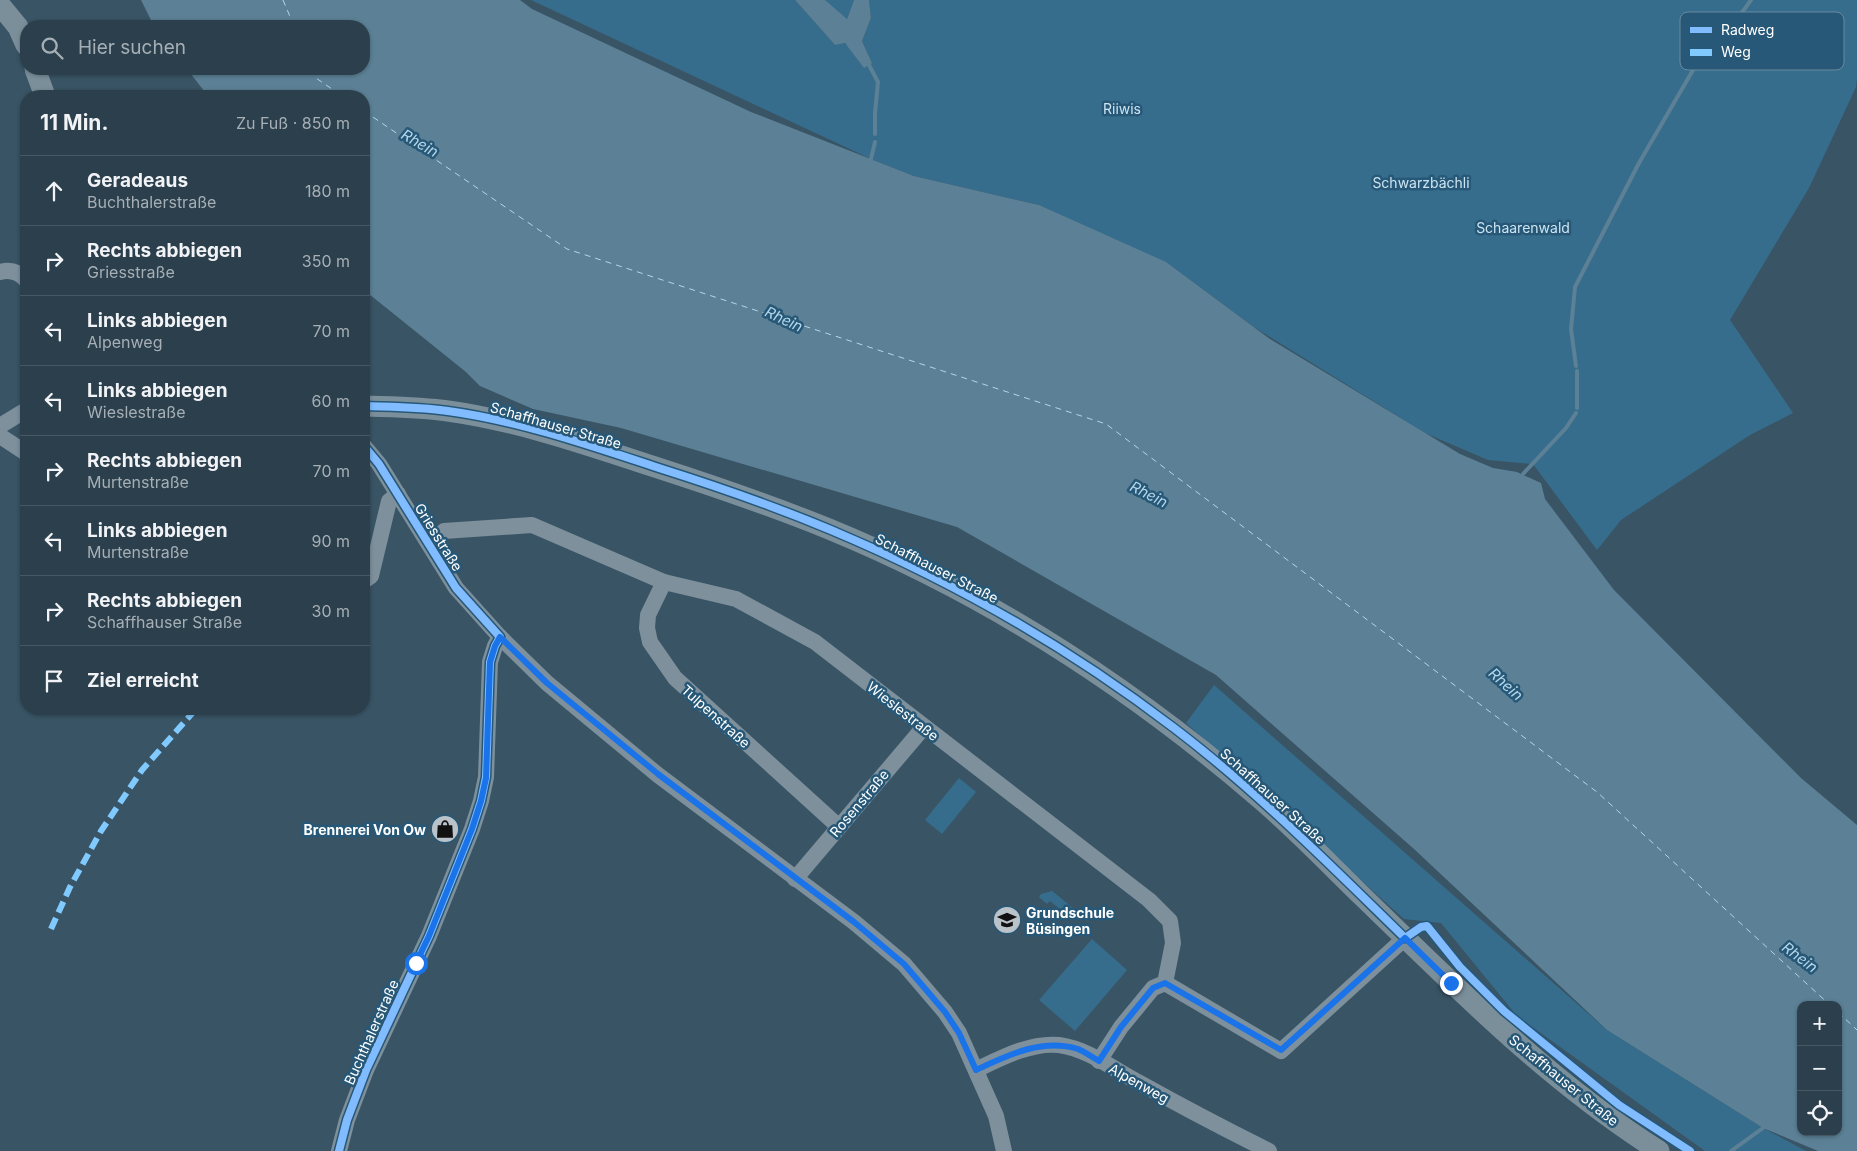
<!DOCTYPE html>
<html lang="de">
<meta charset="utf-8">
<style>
:root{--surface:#2b3f4c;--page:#374a56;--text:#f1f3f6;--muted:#a6afb5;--line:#475864}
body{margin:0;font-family:Inter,sans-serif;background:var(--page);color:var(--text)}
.controls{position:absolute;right:15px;bottom:15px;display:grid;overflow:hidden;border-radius:10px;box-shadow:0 1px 4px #0004}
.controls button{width:45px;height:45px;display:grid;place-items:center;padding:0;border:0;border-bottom:1px solid var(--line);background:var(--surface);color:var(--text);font:25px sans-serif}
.stop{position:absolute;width:15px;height:15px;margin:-11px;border:4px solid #1a73e8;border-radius:50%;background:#fff}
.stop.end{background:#1a73e8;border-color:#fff;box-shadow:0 1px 5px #0008}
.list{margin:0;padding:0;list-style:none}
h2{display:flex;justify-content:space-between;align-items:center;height:65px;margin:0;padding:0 20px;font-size:21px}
h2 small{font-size:16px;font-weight:400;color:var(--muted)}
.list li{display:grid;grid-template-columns:32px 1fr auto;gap:15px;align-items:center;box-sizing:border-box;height:70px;padding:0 20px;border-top:1px solid var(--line)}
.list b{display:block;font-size:19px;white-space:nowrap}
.list p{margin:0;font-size:16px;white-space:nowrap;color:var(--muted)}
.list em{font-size:16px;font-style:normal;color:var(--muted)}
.icon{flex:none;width:28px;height:28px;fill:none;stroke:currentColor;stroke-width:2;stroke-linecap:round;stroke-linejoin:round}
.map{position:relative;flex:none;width:1857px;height:1151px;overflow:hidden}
.search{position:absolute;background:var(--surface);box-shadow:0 1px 4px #0004;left:20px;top:20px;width:350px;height:55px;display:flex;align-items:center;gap:12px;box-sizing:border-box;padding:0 18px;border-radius:20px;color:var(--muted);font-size:19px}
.panel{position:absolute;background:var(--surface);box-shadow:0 1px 4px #0004;left:20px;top:90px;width:350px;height:625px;border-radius:20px}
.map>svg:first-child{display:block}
</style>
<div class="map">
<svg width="1857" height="1151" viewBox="0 0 1857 1151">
<rect width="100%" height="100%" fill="#395465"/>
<g fill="#376d8c">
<path d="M 531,0 L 795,0 L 835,45 L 844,43 L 872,63 L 862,41 L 871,18 L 869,0 L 1857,0 L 1857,78 L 1856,87 L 1809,188 L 1730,320 L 1793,413 L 1750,435 L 1621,520 L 1597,550 L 1533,464 L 1488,460 L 1425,433 L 1254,327 L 1174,268 L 1039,205 L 914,176 L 871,159 Z"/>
<path d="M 825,0 L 854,0 L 847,19 L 827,3 Z"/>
<path d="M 1214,685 L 1607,1030 L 1763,1128 L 1806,1151 L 1705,1151 L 1517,1016 L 1441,923 L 1404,919 L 1186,723 Z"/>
<path d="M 959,778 L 976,792 L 942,834 L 925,820 Z"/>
<path d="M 1052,891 L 1088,920 L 1088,921 L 1061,910 L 1050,901 L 1047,904 L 1039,897 L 1041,894 Z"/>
<path d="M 1092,939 L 1127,970 L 1075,1031 L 1039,1000 Z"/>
</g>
<g fill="#5c8095" fill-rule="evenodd">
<path d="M 141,0 L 520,0 L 532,9 L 751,112 L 914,176 L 1039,205 L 1166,262 L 1270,339 L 1460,454 L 1493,468 L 1517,472 L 1541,483 L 1545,499 L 1614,590 L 1801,778 L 1857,825 L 1857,1151 L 1818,1151 L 1763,1128 L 1607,1030 L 1414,849 L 1216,675 L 957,527 L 621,428 L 533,409 L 480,386 L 466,372 L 364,290 L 364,96 L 208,96 L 187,69 L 364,69 L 364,26 L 154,26 ZM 1801,1005 L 1838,1005 L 1838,1132 L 1801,1132 Z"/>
<path d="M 795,0 L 825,0 L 847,19 L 854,0 L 869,0 L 871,18 L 862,41 L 872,63 L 864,68 L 845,43 L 835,45 Z"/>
</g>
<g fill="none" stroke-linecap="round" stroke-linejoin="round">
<g stroke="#5c8095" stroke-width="4">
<path d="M 869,65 L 878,82 L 875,113 L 875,134"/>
<path d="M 871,159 L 875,142"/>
<path d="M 1576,366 L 1571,329 L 1575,287 L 1639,163 L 1700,58 L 1730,29 L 1751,0"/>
<path d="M 1577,371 L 1577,408"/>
<path d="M 1523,474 L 1566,428 L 1576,413"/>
<path d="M 1731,1151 L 1763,1128"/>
</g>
<g stroke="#b3d6ea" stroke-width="1" stroke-dasharray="6 5" stroke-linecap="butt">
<path d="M 283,0 L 294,26"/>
<path d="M 312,69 L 316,78 L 342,96"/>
<path d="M 364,111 L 567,249 L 1106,424 L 1597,792 L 1830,1005"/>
<path d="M 1838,1012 L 1857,1030"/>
</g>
<g stroke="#7d909c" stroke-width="16">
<path d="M 0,272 C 11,269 19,272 26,280"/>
<path d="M 0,426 L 26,410"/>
<path d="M 0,436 L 26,453"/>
<path d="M 364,446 L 379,464 L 456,588 L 500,637 L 547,683 L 658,775 L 854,922 L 904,964 L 945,1012 L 959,1033 L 996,1116 L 1004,1151"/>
<path d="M 444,531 L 532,525 L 664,582 L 736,599 L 815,642 L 1149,900 L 1170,921 L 1173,943 L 1165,983 L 1153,988 L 1121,1027 L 1099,1061"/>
<path d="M 364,581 L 371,576 L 389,501 L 398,494"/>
<path d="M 664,582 L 648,615 L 647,628 L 650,642 L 675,678 L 838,826"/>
<path d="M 795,879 L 924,727"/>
<path d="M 1165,983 L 1281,1051 L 1405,938"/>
<path d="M 976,1070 C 1001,1058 1031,1042 1059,1045 C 1088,1049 1113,1069 1138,1082 C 1181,1106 1225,1129 1269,1151"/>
<path d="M 339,1151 L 347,1120 L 366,1070 L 429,936 L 472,829 L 481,801 L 486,777 L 490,662 L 495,646 L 500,637"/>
</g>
<g stroke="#7b8f9b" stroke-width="21">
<path d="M 0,5 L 18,27 L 26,45"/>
<path d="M 35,69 L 45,96"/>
<path d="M 364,406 C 392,407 420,407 448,411 C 519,421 588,445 655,467 C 714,486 772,506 829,529 C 985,593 1129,686 1257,796 C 1294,827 1328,863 1362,896 C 1456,987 1548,1081 1659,1151"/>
</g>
<path stroke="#80caff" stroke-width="6" stroke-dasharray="12 6" stroke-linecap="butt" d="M 51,929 L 70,887 L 101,831 L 142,770 L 196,709"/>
<defs>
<g id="cycleway">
<path d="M 364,406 C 392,407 420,407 448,411 C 521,421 592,446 662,469 C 719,487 776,507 831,530 C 953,581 1069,648 1174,728 C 1257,791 1330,865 1405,938 L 1421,927 L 1427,926 L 1460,967 L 1504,1011 L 1619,1105 L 1690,1151"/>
<path d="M 339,1151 L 347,1120 L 366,1070 L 429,936 L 472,829 L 481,801 L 486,777 L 490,662 L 495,646 L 500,637 L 456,588 L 379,464 L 364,446"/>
</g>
</defs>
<use href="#cycleway" stroke="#275877" stroke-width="11"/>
<use href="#cycleway" stroke="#80bcff" stroke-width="8"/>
</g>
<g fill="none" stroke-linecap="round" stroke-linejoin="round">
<path stroke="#1a73e8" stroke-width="6" d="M 416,963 L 429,936 L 472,829 L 481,801 L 486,778 L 490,662 L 495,646 L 500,637 L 547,683 L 658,774 L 854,922 L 904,964 L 945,1012 L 959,1033 L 976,1070 C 1008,1055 1042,1038 1078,1049 C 1085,1052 1092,1057 1099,1061 L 1121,1027 L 1153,988 L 1165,983 L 1281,1050 L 1405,938 L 1451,983"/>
</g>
<defs>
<symbol id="shop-disc" viewBox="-11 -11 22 22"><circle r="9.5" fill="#bac3c9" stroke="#275877"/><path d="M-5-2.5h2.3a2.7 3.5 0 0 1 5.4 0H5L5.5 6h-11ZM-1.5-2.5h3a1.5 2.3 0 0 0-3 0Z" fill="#111"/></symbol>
<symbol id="school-disc" viewBox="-11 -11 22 22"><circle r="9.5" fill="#bac3c9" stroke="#275877"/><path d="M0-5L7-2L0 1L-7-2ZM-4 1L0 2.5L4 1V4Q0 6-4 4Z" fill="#111"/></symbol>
</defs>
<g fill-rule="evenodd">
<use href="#shop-disc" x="429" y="813" width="32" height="32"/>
<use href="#school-disc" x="991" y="904" width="32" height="32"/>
</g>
<g text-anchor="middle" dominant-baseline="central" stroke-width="5" stroke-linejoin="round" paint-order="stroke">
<g font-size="14" fill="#cbe4f2" stroke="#275877">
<text x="1122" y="108">Riiwis</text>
<text x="1421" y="182">Schwarzbächli</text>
<text x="1523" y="227">Schaarenwald</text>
</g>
<g font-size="14" fill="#fff" stroke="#275877">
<text transform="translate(556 425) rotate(16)">Schaffhauser Straße</text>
<text transform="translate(439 537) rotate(58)">Griesstraße</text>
<text transform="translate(937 568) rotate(27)">Schaffhauser Straße</text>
<text transform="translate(903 711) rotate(38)">Wieslestraße</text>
<text transform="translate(716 716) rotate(42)">Tulpenstraße</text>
<text transform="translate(1273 796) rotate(42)">Schaffhauser Straße</text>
<text transform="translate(859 803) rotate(-50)">Rosenstraße</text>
<text transform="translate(371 1032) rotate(-66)">Buchthalerstraße</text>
<text transform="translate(1564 1080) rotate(39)">Schaffhauser Straße</text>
<text transform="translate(1139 1083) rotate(29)">Alpenweg</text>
</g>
<g font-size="14" font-weight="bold" fill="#fff" stroke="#275877" text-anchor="end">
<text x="426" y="829">Brennerei Von Ow</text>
<text x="1026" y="912" text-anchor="start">Grundschule<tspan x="1026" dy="16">Büsingen</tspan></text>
</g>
<g font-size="15" font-style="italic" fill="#b3d6ea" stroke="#275877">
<text transform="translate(420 143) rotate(30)">Rhein</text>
<text transform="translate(784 319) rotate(25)">Rhein</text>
<text transform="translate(1149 494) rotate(27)">Rhein</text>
<text transform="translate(1506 684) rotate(42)">Rhein</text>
<text transform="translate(1800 957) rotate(37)">Rhein</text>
</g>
</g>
<rect x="1680" y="12" width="164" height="58" rx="8" fill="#275877" stroke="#688aa0" stroke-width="1"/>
<rect x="1690" y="27" width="22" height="6" fill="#80bcff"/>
<rect x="1690" y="49" width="22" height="7" fill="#80caff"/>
<g font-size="14" fill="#fff">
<text x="1721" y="35">Radweg</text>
<text x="1721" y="57">Weg</text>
</g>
</svg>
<div class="controls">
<button>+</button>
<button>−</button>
<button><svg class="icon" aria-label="locate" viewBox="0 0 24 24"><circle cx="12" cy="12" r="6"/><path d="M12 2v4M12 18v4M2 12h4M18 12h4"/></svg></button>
</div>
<div class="stop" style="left:416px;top:963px"></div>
<div class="stop end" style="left:1451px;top:983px"></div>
<div class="search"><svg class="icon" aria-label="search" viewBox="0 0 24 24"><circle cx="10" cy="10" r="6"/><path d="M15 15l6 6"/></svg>Hier suchen</div>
<section class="panel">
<h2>11 Min.<small>Zu Fuß · 850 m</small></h2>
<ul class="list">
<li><svg class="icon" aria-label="ahead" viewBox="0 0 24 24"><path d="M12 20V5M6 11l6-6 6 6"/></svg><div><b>Geradeaus</b><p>Buchthalerstraße</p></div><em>180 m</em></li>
<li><svg class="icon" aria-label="right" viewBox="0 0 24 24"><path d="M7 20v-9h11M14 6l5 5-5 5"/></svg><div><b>Rechts abbiegen</b><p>Griesstraße</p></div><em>350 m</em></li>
<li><svg class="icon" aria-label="left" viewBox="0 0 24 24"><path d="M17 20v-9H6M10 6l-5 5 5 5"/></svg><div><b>Links abbiegen</b><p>Alpenweg</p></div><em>70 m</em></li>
<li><svg class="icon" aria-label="left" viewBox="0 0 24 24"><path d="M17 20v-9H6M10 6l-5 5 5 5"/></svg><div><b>Links abbiegen</b><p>Wieslestraße</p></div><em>60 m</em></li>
<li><svg class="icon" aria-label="right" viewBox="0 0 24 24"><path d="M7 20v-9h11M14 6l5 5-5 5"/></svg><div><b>Rechts abbiegen</b><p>Murtenstraße</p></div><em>70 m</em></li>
<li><svg class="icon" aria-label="left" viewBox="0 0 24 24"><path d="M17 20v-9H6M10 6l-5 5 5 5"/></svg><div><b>Links abbiegen</b><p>Murtenstraße</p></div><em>90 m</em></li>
<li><svg class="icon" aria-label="right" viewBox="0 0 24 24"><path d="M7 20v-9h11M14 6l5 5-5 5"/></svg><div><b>Rechts abbiegen</b><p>Schaffhauser Straße</p></div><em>30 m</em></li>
<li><svg class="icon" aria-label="arrive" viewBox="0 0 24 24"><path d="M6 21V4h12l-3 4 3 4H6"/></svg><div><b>Ziel erreicht</b></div></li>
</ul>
</section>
</div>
